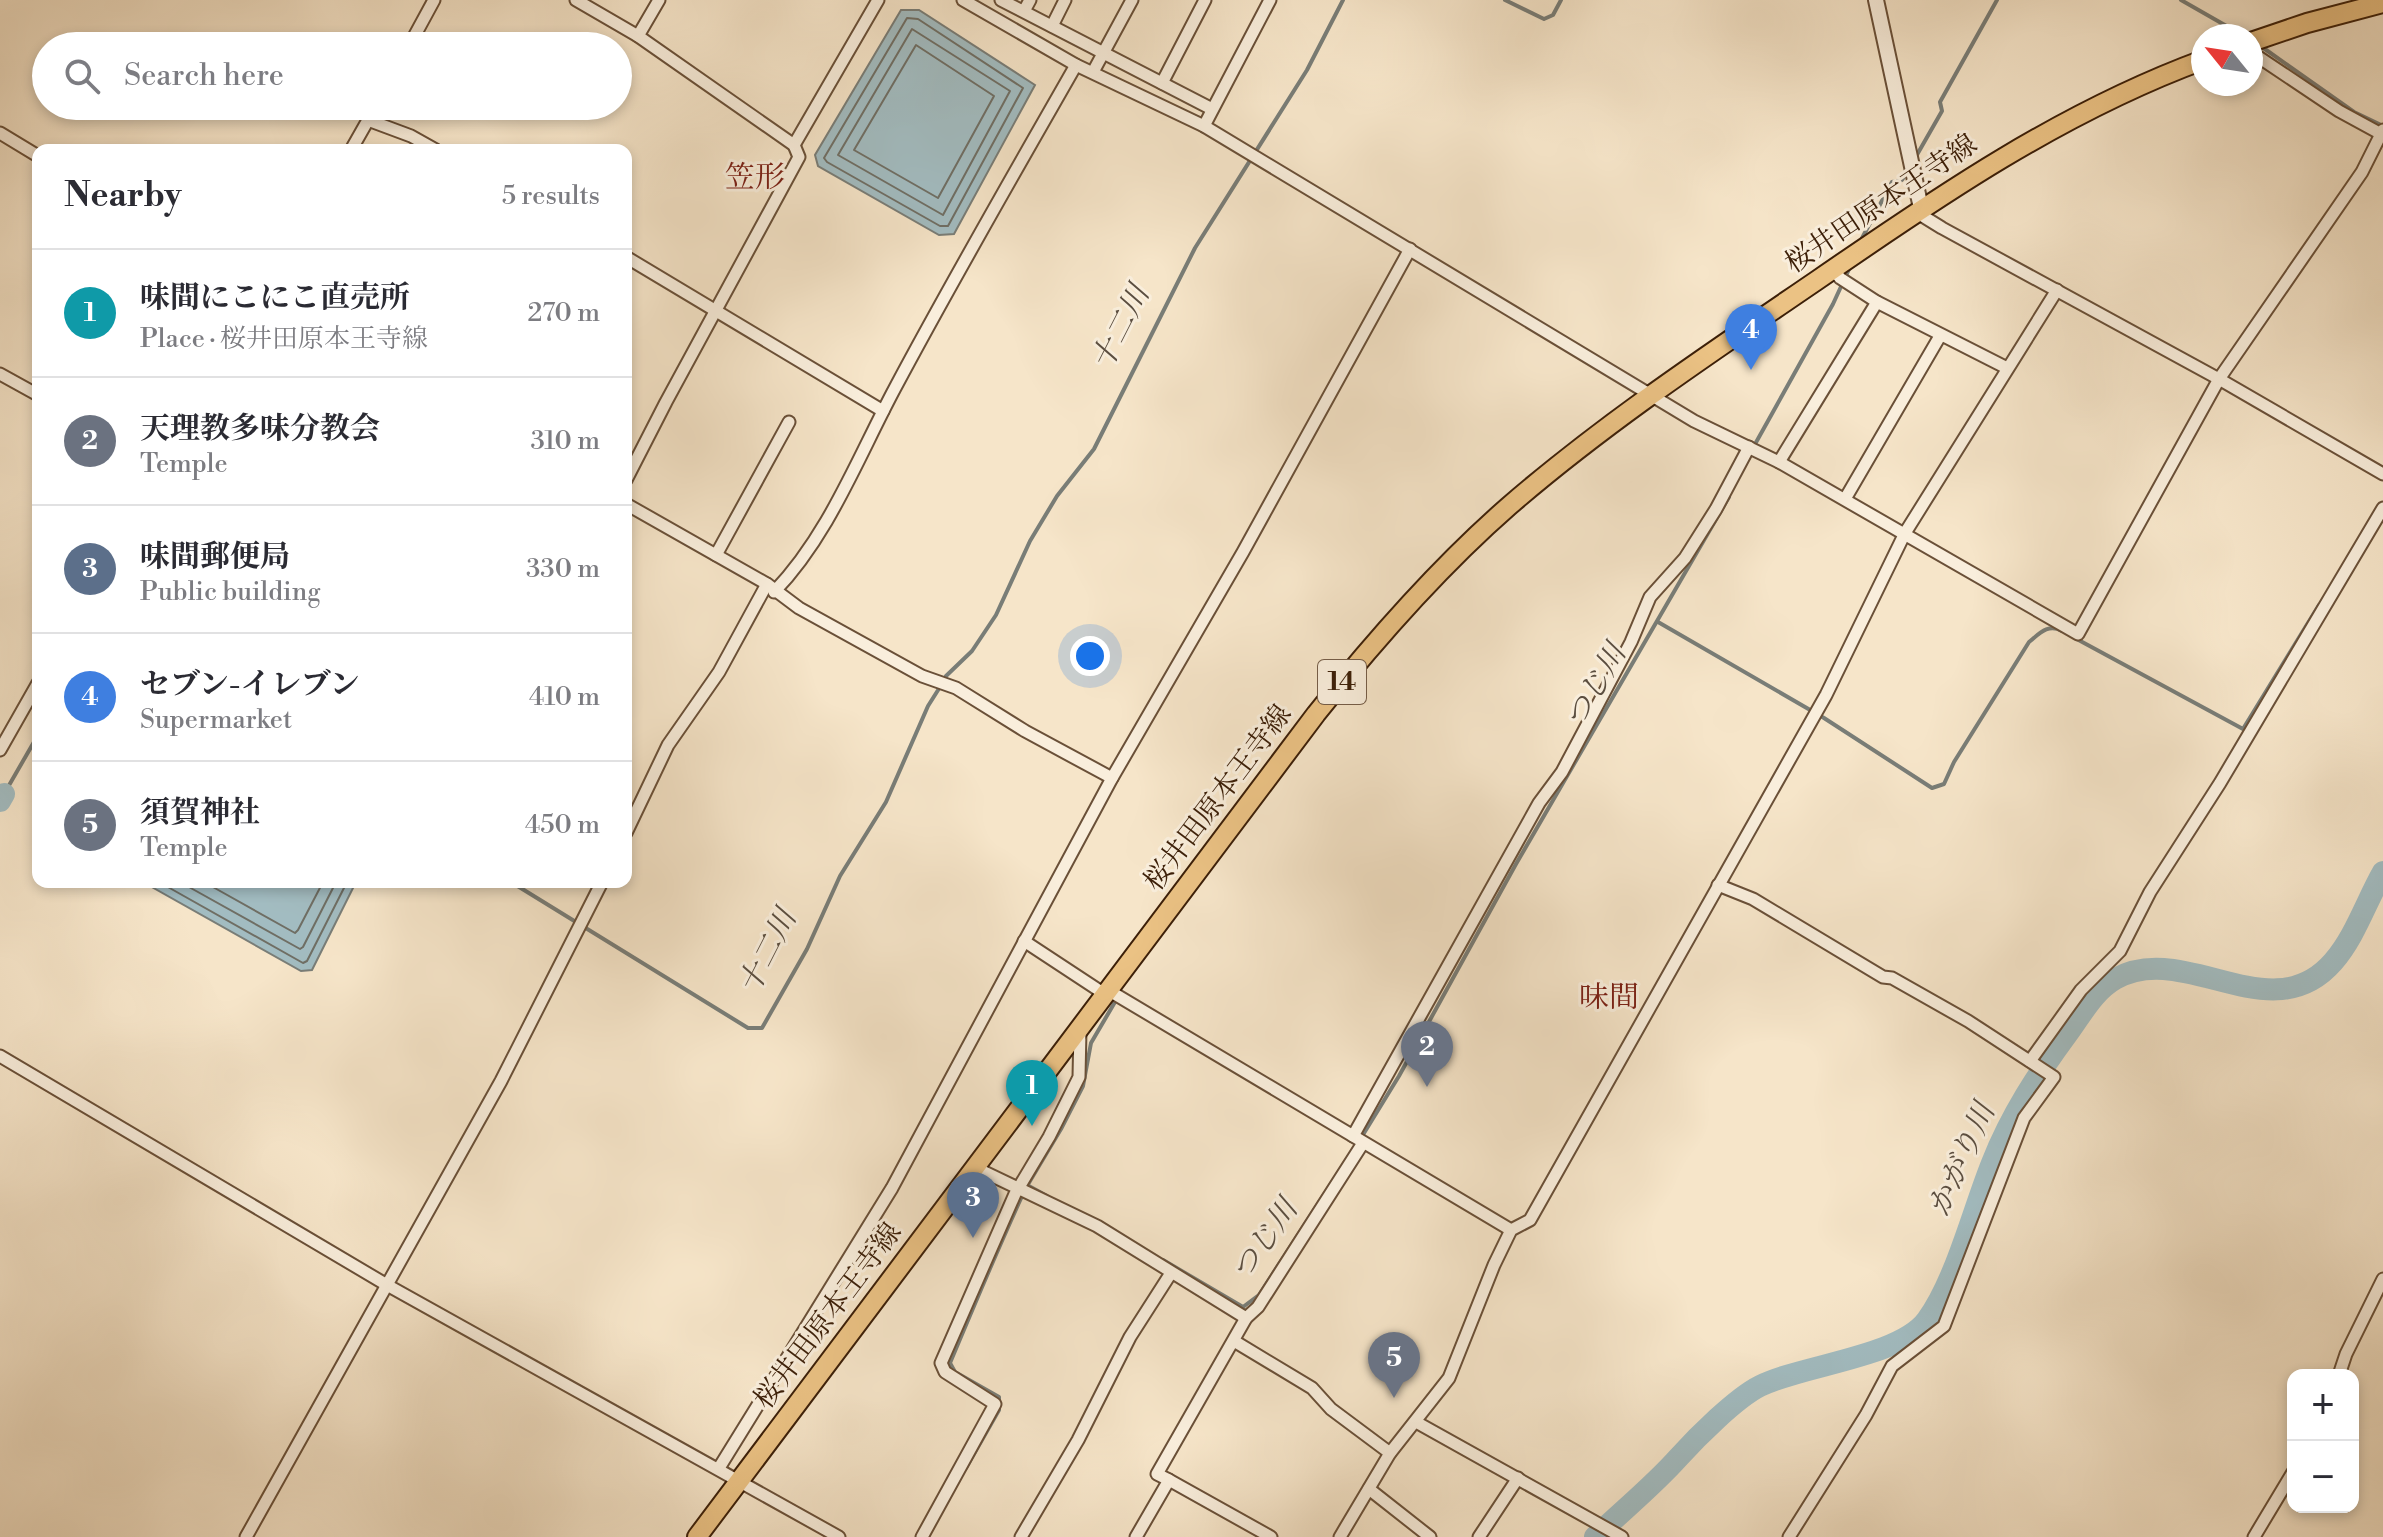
<!DOCTYPE html>
<meta charset="utf-8">
<style>
:root{--surface:#fff;--page:#f7f7f7;--text:#2b2b33;--muted:#7c7c81;--line:#e1e1e2;--accent:#2563eb}
body{margin:0;font-family:"Libre Bodoni","Noto Serif JP",serif;background:var(--page);color:var(--text)}
.controls{position:absolute;right:24px;bottom:24px;display:grid;overflow:hidden;border-radius:16px;box-shadow:0 4px 12px #0003}
.controls button{width:72px;height:72px;display:grid;place-items:center;padding:0;border:0;border-bottom:2px solid var(--line);background:var(--surface);color:var(--text);font:40px sans-serif}
.compass{position:absolute;left:2191px;top:24px;width:72px;height:72px;border-radius:50%;background:var(--surface);box-shadow:0 4px 12px #0003;rotate:300deg}
.you{position:absolute;left:1090px;top:656px;width:28px;height:28px;margin:-20px;border:6px solid #fff;border-radius:50%;background:#1a73e8;box-shadow:0 0 0 12px #1a73e833}
.badge{display:grid;place-items:center;width:52px;height:52px;border-radius:50%;background:var(--accent);color:#fff;font-size:26px;font-weight:700}
.pin{position:absolute;translate:-50% -66px;filter:drop-shadow(0 2px 4px #0008)}
.pin::after{content:'';position:absolute;top:42px;width:28px;height:24px;background:inherit;clip-path:polygon(0 0,100% 0,50% 100%)}
.list{margin:0;padding:0;list-style:none}
h2{display:flex;justify-content:space-between;align-items:center;height:104px;margin:0;padding:0 32px;font-size:34px}
h2 small{font-size:26px;font-weight:400;color:var(--muted)}
.list li{display:grid;grid-template-columns:52px 1fr auto;gap:24px;align-items:center;box-sizing:border-box;height:128px;padding:0 32px;border-top:2px solid var(--line)}
.list b{display:block;font-size:30px;white-space:nowrap}
.list p{margin:0;font-size:26px;white-space:nowrap;color:var(--muted)}
.list em{font-size:26px;font-style:normal;color:var(--muted)}
.icon{flex:none;width:44px;height:44px;fill:none;stroke:currentColor;stroke-width:2;stroke-linecap:round;stroke-linejoin:round}
.map{position:relative;flex:none;width:2383px;height:1537px;overflow:hidden}
.search{position:absolute;background:var(--surface);box-shadow:0 4px 12px #0003;left:32px;top:32px;width:600px;height:88px;display:flex;align-items:center;gap:20px;box-sizing:border-box;padding:0 28px;border-radius:44px;color:var(--muted);font-size:30px}
.panel{position:absolute;background:var(--surface);box-shadow:0 4px 12px #0003;left:32px;top:144px;width:600px;height:744px;border-radius:16px}
.map>svg:first-child{display:block}
</style>
<div class="map">
<svg width="2383" height="1537" viewBox="0 0 2383 1537">
<rect width="100%" height="100%" fill="#f6e5c9"/>
<filter id="stains"><feTurbulence type="fractalNoise" baseFrequency=".0025" numOctaves="4"/><feColorMatrix values="0 0 0 0 .2 0 0 0 0 .09 0 0 0 0 .02 0 0 0 .5 -.17"/></filter>
<radialGradient id="worn" r=".72"><stop offset=".6" stop-color="#630" stop-opacity="0"/><stop offset="1" stop-color="#630" stop-opacity=".3"/></radialGradient>
<g fill="#a2bcc1" stroke="#797d77" stroke-width="2">
<path d="M 901,10 L 919,10 L 1035,85 L 954,234 L 939,235 L 818,166 L 815,155 Z"/>
<path d="M 143,882 L 356,882 L 312,970 L 301,971 Z"/>
</g>
<g fill="none" stroke-linecap="round" stroke-linejoin="round">
<g stroke="#6f6e64" stroke-width="2">
<path d="M 907,18 L 918,19 L 1023,88 L 948,226 L 940,226 L 827,162 L 824,158 Z"/>
<path d="M 912,29 L 1010,91 L 943,215 L 838,155 Z"/>
<path d="M 916,45 L 994,96 L 938,198 L 854,150 Z"/>
<path d="M 159,882 L 303,963 L 307,961 L 347,882"/>
<path d="M 180,882 L 300,949 L 303,947 L 336,882"/>
<path d="M 204,882 L 295,933 L 298,930 L 323,882"/>
</g>
<g stroke="#797d77" stroke-width="4">
<path d="M 1505,0 L 1544,19 L 1553,15 L 1561,0"/>
<path d="M 2181,0 L 2244,36"/>
<path d="M 2262,47 L 2354,112 L 2383,126"/>
<path d="M 1914,160 L 1942,111 L 1940,102 L 1997,0"/>
<path d="M 1861,240 L 1892,182 L 1902,180 L 1908,171"/>
<path d="M 1754,446 L 1833,304 L 1850,267"/>
<path d="M 1658,622 L 1824,718 L 1932,788 L 1944,784 L 1954,762 L 2029,642 C 2039,634 2048,623 2062,631"/>
<path d="M 2073,637 L 2243,729 L 2319,605"/>
<path d="M 946,676 L 972,651 L 996,615 L 1030,541 L 1057,496 L 1094,449 L 1195,248 L 1307,70 L 1343,0"/>
<path d="M 4,794 L 38,735"/>
<path d="M 511,882 L 748,1028 L 762,1028 L 807,949 L 840,876 L 886,802 L 928,706 L 940,687"/>
<path d="M 1361,1138 L 1399,1076 L 1516,864 L 1729,497"/>
<path d="M 1027,1185 L 1047,1196"/>
<path d="M 1027,1186 L 1061,1129 L 1083,1086 L 1091,1043 L 1115,1002"/>
<path d="M 1163,1260 L 1243,1307 L 1259,1295 L 1356,1145"/>
<path d="M 966,1468 L 999,1410 L 999,1397 L 955,1372 L 950,1363 C 974,1306 997,1250 1023,1194"/>
</g>
<g stroke="#a2bcc1" stroke-width="22">
<path d="M 0,801 L 4,794"/>
<path d="M 1595,1537 C 1622,1511 1653,1486 1678,1458 C 1697,1437 1736,1398 1760,1386 C 1802,1365 1900,1357 1927,1320 C 1956,1280 1973,1210 1992,1163 C 2011,1115 2037,1075 2068,1033 C 2082,1014 2094,991 2115,979 C 2184,939 2271,1033 2333,962 C 2355,937 2366,902 2383,872"/>
</g>
<defs>
<g id="minor">
<path d="M 576,0 L 638,36 L 794,145 L 799,157 L 666,402 L 626,480"/>
<path d="M 963,0 L 1076,65 L 1204,126 L 1694,421 L 1779,462 L 2078,634 L 2219,379 L 2362,172 L 2383,130"/>
<path d="M 1001,0 L 1212,109"/>
<path d="M 1024,11 L 1030,0"/>
<path d="M 1052,26 L 1065,0"/>
<path d="M 638,36 L 659,0"/>
<path d="M 409,46 L 434,0"/>
<path d="M 2251,52 L 2339,111 L 2383,135"/>
<path d="M 1093,72 L 1132,0"/>
<path d="M 1162,83 L 1205,0"/>
<path d="M 368,120 L 411,136 L 436,150"/>
<path d="M 1204,126 L 1270,0"/>
<path d="M 0,133 L 38,156"/>
<path d="M 794,145 L 878,0"/>
<path d="M 351,150 L 376,106"/>
<path d="M 1921,208 L 1921,215 L 1942,228 L 2219,379 L 2383,474"/>
<path d="M 626,257 L 883,411"/>
<path d="M 1833,269 L 1840,278 L 1877,302"/>
<path d="M 0,374 L 38,395"/>
<path d="M 1779,462 L 1877,302 L 2007,368"/>
<path d="M 1845,499 L 1940,336"/>
<path d="M 626,504 L 767,584 L 799,608 L 922,676 L 956,688 L 1025,731 L 1112,778"/>
<path d="M 716,555 L 789,422"/>
<path d="M 774,592 C 829,535 858,457 895,388 C 953,279 1015,172 1076,65"/>
<path d="M 0,750 L 38,683"/>
<path d="M 626,833 L 668,745 L 719,672 L 767,584"/>
<path d="M 1718,885 L 1753,899 L 1883,977 L 1892,978 L 1968,1021 L 2054,1077 L 2024,1118 L 1944,1326 L 1892,1366 L 1866,1415 L 1789,1537"/>
<path d="M 1024,941 L 1100,991 L 1113,993 L 1511,1230"/>
<path d="M 0,1056 L 387,1285 L 839,1537"/>
<path d="M 2030,1061 L 2081,990 L 2120,951 L 2150,892 L 2220,783 L 2383,508"/>
<path d="M 1353,1136 L 1539,803 L 1562,772 L 1631,642 L 1650,597 L 1685,558 L 1716,509 L 1749,447"/>
<path d="M 976,1168 L 1097,1226 L 1246,1318"/>
<path d="M 1234,1341 L 1312,1388 L 1331,1409 L 1390,1453"/>
<path d="M 2339,1375 L 2346,1354 L 2383,1279"/>
<path d="M 1416,1422 L 1622,1537"/>
<path d="M 719,1468 L 892,1188 L 1112,778 L 1243,552 L 1410,249"/>
<path d="M 1169,1480 L 1271,1537"/>
<path d="M 1369,1489 L 1430,1537"/>
<path d="M 246,1537 L 501,1081 L 602,882"/>
<path d="M 922,1537 L 995,1404 L 945,1372 L 941,1363 L 1015,1194 L 1049,1137 L 1079,1077 L 1080,1030"/>
<path d="M 1021,1537 L 1078,1440 L 1130,1337 L 1171,1273"/>
<path d="M 1136,1537 L 1169,1480 L 1157,1474 L 1246,1318 L 1258,1307 L 1363,1143"/>
<path d="M 1340,1537 L 1390,1453 L 1449,1378 L 1494,1265 L 1511,1230 L 1530,1220 L 1826,695 L 1905,533 L 2057,290"/>
<path d="M 1479,1537 L 1518,1478"/>
<path d="M 2254,1537 L 2293,1472"/>
</g>
<path id="tertiary" d="M 1876,0 L 1921,208"/>
<g id="primary">
<path d="M 2251,42 L 2307,23 L 2383,3"/>
<path d="M 697,1537 L 1316,714 C 1375,640 1438,568 1509,506 C 1605,423 1712,352 1816,281 C 1939,196 2062,112 2203,60"/>
</g>
</defs>
<use href="#minor" stroke="#6a5038" stroke-width="15"/>
<use href="#tertiary" stroke="#6a5038" stroke-width="18"/>
<use href="#primary" stroke="#3c1f08" stroke-width="22"/>
<use href="#minor" stroke="#f9eedc" stroke-width="11"/>
<use href="#tertiary" stroke="#f9eedc" stroke-width="14"/>
<use href="#primary" stroke="#ebc284" stroke-width="18"/>
</g>
<g text-anchor="middle" dominant-baseline="central" stroke-width="6" stroke-linejoin="round" paint-order="stroke">
<rect fill="#f9eedc" stroke="#755d48" stroke-width="2" x="1318" y="660" width="48" height="44" rx="6"/>
<g font-size="26" font-weight="bold" fill="#3c1f08">
<text x="1342" y="682">14</text>
</g>
<g font-size="28" fill="#3c1f08" stroke="#f9eedc">
<text transform="translate(1881 204) rotate(-34)">桜井田原本王寺線</text>
<text transform="translate(1218 798) rotate(-53)">桜井田原本王寺線</text>
<text transform="translate(828 1316) rotate(-53)">桜井田原本王寺線</text>
</g>
<g font-size="30" fill="#7a1f14" stroke="#f9eedc">
<text x="755" y="178">笠形</text>
<text x="1609" y="998">味間</text>
</g>
<g font-size="30" font-style="italic" fill="#5b4e40" stroke="#f9eedc">
<text transform="translate(1121 328) rotate(-63)">十二川</text>
<text transform="translate(1596 686) rotate(-60)">つじ川</text>
<text transform="translate(768 952) rotate(-63)">十二川</text>
<text transform="translate(1962 1160) rotate(-66)">かがり川</text>
<text transform="translate(1265 1240) rotate(-55)">つじ川</text>
</g>
</g>
<rect width="100%" height="100%" filter="url(#stains)"/>
<rect width="100%" height="100%" fill="url(#worn)"/>
</svg>
<div class="controls">
<button>+</button>
<button>−</button>
</div>
<svg class="compass" viewBox="-18 -18 36 36"><path d="M0-13l5 13h-10z" fill="#e53935"/><path d="M0 13l5-13h-10z" fill="#7c7c81"/></svg>
<div class="you"></div>
<div class="pin badge" style="left:1032px;top:1126px;background:#0f9aa8">1</div>
<div class="pin badge" style="left:1427px;top:1087px;background:#6b7280">2</div>
<div class="pin badge" style="left:973px;top:1238px;background:#5c6f8a">3</div>
<div class="pin badge" style="left:1751px;top:370px;background:#3f7fe0">4</div>
<div class="pin badge" style="left:1394px;top:1398px;background:#6b7280">5</div>
<div class="search"><svg class="icon" aria-label="search" viewBox="0 0 24 24"><circle cx="10" cy="10" r="6"/><path d="M15 15l6 6"/></svg>Search here</div>
<section class="panel">
<h2>Nearby<small>5 results</small></h2>
<ul class="list">
<li><span class="badge" style="background:#0f9aa8">1</span><div><b>味間にこにこ直売所</b><p>Place · 桜井田原本王寺線</p></div><em>270 m</em></li>
<li><span class="badge" style="background:#6b7280">2</span><div><b>天理教多味分教会</b><p>Temple</p></div><em>310 m</em></li>
<li><span class="badge" style="background:#5c6f8a">3</span><div><b>味間郵便局</b><p>Public building</p></div><em>330 m</em></li>
<li><span class="badge" style="background:#3f7fe0">4</span><div><b>セブン-イレブン</b><p>Supermarket</p></div><em>410 m</em></li>
<li><span class="badge" style="background:#6b7280">5</span><div><b>須賀神社</b><p>Temple</p></div><em>450 m</em></li>
</ul>
</section>
</div>
